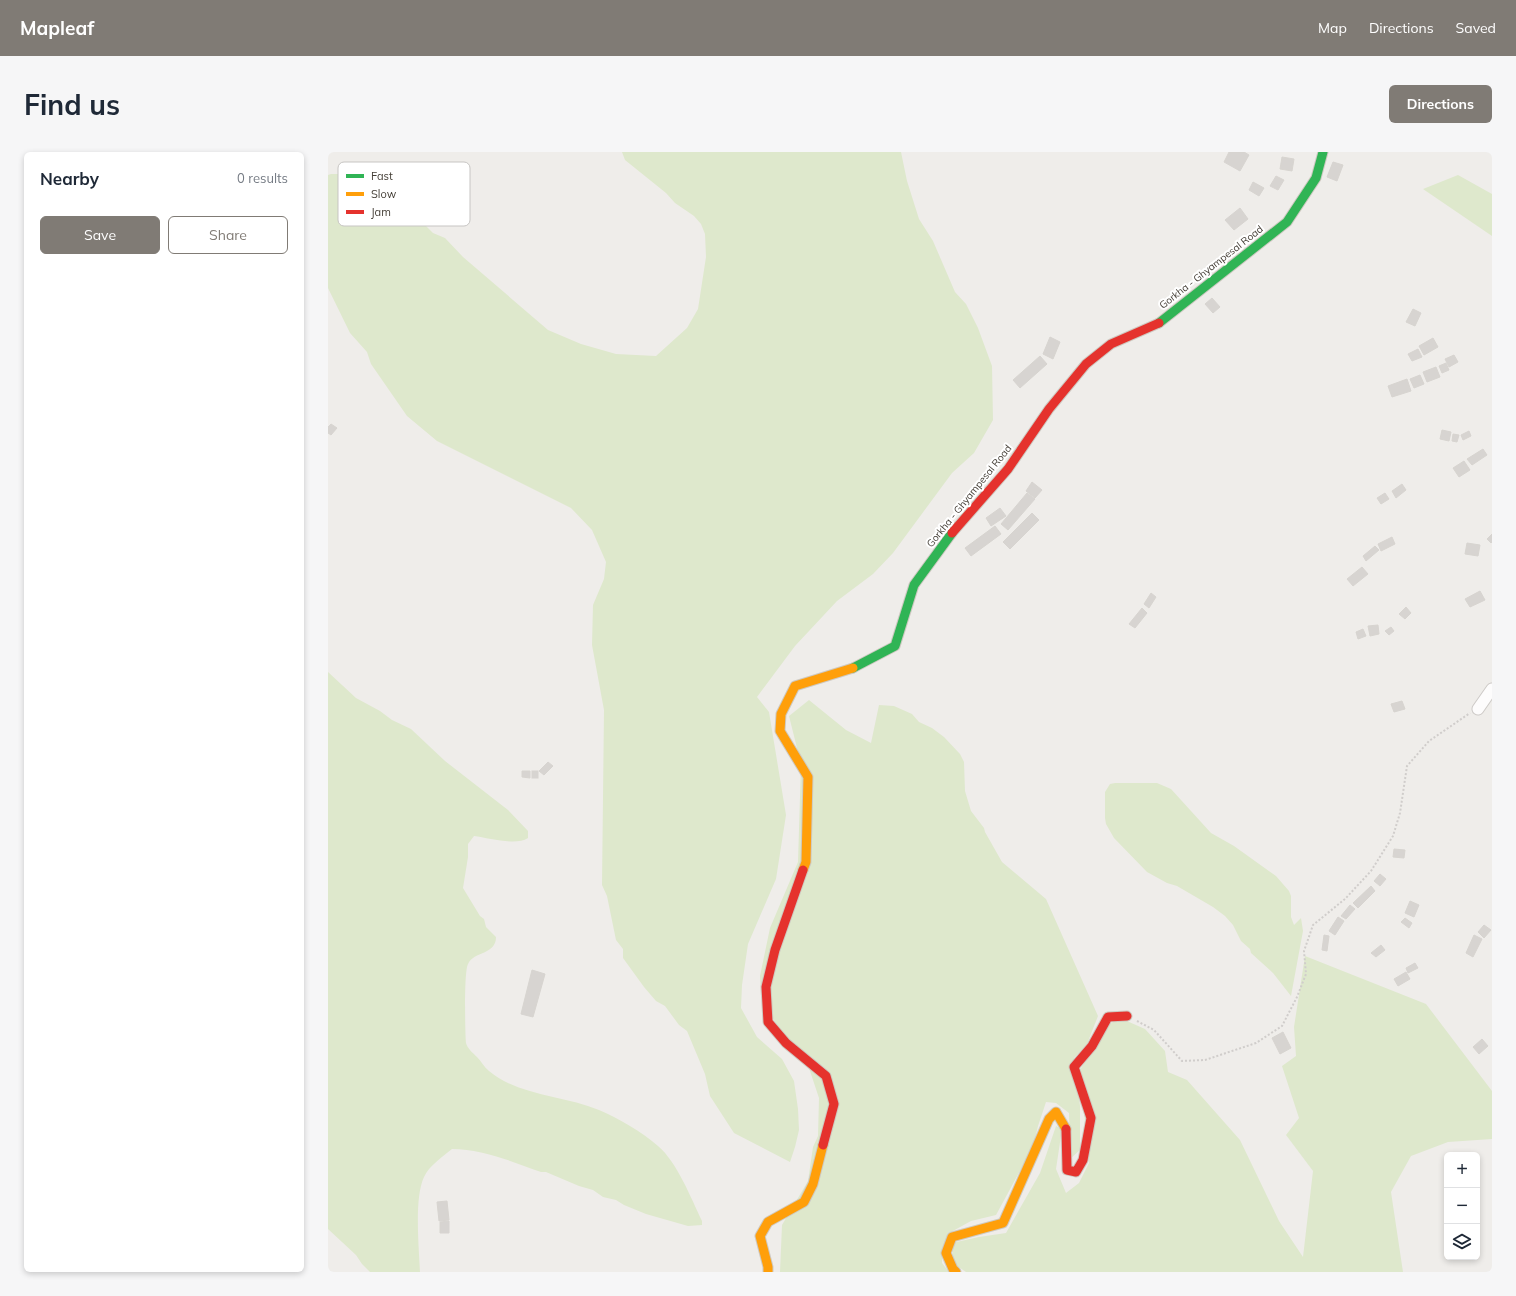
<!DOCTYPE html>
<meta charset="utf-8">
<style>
:root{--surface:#fff;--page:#f6f6f7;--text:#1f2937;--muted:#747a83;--line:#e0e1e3;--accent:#807b75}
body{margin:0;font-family:Mulish,sans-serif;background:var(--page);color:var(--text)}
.controls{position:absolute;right:12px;bottom:12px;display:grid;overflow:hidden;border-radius:6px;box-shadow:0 2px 6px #0003}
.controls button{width:36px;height:36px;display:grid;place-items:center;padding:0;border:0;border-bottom:1px solid var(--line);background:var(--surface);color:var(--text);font:20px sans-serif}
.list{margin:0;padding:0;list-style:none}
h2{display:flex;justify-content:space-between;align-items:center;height:52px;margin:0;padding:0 16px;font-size:17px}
h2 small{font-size:13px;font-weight:400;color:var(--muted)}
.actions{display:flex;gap:8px;padding:12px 16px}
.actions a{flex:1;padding:9px 0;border:1px solid var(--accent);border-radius:6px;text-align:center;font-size:14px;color:var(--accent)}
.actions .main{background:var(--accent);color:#fff}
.icon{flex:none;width:22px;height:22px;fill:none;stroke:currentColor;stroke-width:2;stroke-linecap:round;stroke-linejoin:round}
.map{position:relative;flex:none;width:1164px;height:1120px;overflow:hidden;border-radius:6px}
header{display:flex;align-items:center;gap:24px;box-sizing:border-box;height:56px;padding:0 20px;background:var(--accent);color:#fff}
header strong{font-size:19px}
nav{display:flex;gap:22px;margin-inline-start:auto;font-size:14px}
.intro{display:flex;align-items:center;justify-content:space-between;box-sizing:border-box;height:96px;padding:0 24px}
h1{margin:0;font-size:28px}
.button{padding:10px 18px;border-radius:6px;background:var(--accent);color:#fff;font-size:14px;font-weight:700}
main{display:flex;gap:24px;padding:0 24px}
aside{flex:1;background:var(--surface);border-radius:6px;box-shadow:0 2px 6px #0003}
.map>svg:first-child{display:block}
</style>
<header>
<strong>Mapleaf</strong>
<nav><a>Map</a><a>Directions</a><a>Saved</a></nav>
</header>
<div class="intro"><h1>Find us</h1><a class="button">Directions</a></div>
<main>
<aside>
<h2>Nearby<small>0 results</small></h2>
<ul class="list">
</ul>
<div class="actions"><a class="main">Save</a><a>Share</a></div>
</aside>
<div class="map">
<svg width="1164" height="1120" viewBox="0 0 1164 1120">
<rect width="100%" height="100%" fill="#efedea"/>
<g fill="#dee8cc">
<path d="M 294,0 L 573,0 L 579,29 L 591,67 L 605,89 L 627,140 L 638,152 L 650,176 L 664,214 L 665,268 L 646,301 L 624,321 L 565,401 L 545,422 L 509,449 L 467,494 L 429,545 L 441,560 L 458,663 L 448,727 L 420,792 L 414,833 L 413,856 L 429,885 L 454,907 L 466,929 L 470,957 L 471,978 L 467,995 L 462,1010 L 406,981 L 382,944 L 377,922 L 359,879 L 351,873 L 337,854 L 328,849 L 316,835 L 295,806 L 295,797 L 288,788 L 279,744 L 274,733 L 276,558 L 264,493 L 265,453 L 276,427 L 278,410 L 264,378 L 243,356 L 109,289 L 79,264 L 43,212 L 39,200 L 22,181 L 0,136 L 0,23 L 3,22 L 25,22 L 41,36 L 86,62 L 105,81 L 117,86 L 135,105 L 220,178 L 253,192 L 288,202 L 328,204 L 359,176 L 370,157 L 378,105 L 377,82 L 373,72 L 366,64 L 347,51 L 338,41 L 297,8 Z"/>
<path d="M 1130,23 L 1164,42 L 1164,84 L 1095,37 Z"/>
<path d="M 0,520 L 28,546 L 52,559 L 64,568 L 83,577 L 117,609 L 180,658 L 200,679 L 200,686 C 188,694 161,686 146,684 L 140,692 L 140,705 L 135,736 L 152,764 L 156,767 L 158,775 L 168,785 C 168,803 146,799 140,812 C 136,819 137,880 138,891 C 139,896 145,901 149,905 C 153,909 156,915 161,919 C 191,944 235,943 271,958 C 290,966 314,980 330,994 C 349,1010 363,1046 374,1069 L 374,1073 L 360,1074 L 318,1062 L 296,1053 L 288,1048 L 275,1045 L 265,1038 L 251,1034 L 218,1020 L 213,1020 C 185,1010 154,997 124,997 C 114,1005 101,1014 96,1025 C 86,1046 91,1096 92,1120 L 42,1120 L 34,1112 L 28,1103 L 0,1077 Z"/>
<path d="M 481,548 L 518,578 L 543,591 L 551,553 L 566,554 L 584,562 L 591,570 L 604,576 L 616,585 L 632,602 L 636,610 L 637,639 L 643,659 L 656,676 L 657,680 L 674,710 L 718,747 L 770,864 L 759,892 L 746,906 L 752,954 L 752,998 L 742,1007 L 741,961 L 728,951 L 718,950 L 710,974 L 705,995 L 668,1063 L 643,1069 L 623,1080 L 614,1096 L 614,1111 L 621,1120 L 452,1120 L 454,1073 L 480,1029 L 485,995 L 490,984 L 491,946 L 480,913 L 455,884 L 433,845 L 432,824 L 442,776 L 470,710 L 473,612 L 461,564 Z"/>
<path d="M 787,631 L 829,631 L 843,637 L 883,681 L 906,694 L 948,724 L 961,739 L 963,744 L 963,765 L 966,773 L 973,766 L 975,779 L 963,844 L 945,821 L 923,801 L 922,797 L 913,789 L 905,773 L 897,764 L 885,755 L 849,734 L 839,731 L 819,720 L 786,686 L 778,672 L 777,666 L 777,640 L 782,632 Z"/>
<path d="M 977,804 L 1098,852 L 1164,939 L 1164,987 L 1120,990 L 1083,1004 L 1063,1040 L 1075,1120 L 638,1120 L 625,1111 L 624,1091 L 651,1085 L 678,1081 L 712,1021 L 728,974 L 734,977 L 728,1017 L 738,1041 L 751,1031 L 761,1011 L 752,918 L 777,875 L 792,866 L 817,877 L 837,899 L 840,920 L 859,928 L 912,988 L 951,1069 L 975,1105 L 985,1019 L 958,983 L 971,966 L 954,914 L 968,904 L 966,875 Z"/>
</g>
<g fill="#d7d4d1" stroke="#d7d4d0">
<path d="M 901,0 L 916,0 L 921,3 L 912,19 L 896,10 Z"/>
<path d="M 954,5 L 966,7 L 964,19 L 952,17 Z"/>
<path d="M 1005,10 L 1015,13 L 1009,29 L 999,25 Z"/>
<path d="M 948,24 L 956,28 L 950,38 L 942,34 Z"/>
<path d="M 925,30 L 936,36 L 931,44 L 921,38 Z"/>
<path d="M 912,56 L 920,67 L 906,78 L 897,68 Z"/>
<path d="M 884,146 L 892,155 L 885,161 L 877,152 Z"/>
<path d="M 1085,157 L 1093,161 L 1087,174 L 1078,170 Z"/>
<path d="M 722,185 L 732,190 L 725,207 L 715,202 Z"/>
<path d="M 1105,186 L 1110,195 L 1096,203 L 1091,194 Z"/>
<path d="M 1090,197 L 1094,205 L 1084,209 L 1080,202 Z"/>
<path d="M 1126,203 L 1130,210 L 1121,215 L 1117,207 Z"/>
<path d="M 712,204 L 719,212 L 692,236 L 685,228 Z"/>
<path d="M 1118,211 L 1121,218 L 1114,221 L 1111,214 Z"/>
<path d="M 1108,215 L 1112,225 L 1099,230 L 1095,220 Z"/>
<path d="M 1092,223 L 1096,232 L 1086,236 L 1082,227 Z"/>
<path d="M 1079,227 L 1083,239 L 1064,245 L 1060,234 Z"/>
<path d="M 3,272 L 9,276 L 3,283 L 0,281 L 0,275 Z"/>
<path d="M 1114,278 L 1123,280 L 1121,289 L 1112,287 Z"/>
<path d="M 1141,279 L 1143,284 L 1135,288 L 1133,283 Z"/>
<path d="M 1125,282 L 1131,283 L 1129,290 L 1124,289 Z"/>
<path d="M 1155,297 L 1159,303 L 1144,313 L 1139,307 Z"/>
<path d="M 1136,309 L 1142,318 L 1131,325 L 1125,316 Z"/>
<path d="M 704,330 L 714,338 L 707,346 L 698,339 Z"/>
<path d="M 1074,332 L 1078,338 L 1068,346 L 1064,339 Z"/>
<path d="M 699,341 L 707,347 L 680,378 L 673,372 Z"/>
<path d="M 1057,341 L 1061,347 L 1053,352 L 1049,346 Z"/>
<path d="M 672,356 L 678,364 L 663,374 L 658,366 Z"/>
<path d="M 704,361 L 711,368 L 682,397 L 675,390 Z"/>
<path d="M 667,374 L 673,382 L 643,404 L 637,396 Z"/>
<path d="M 1164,382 L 1164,390 L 1163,391 L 1159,387 Z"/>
<path d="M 1064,385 L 1067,392 L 1053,399 L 1050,392 Z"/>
<path d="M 1139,391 L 1152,393 L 1150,404 L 1137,402 Z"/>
<path d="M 1047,394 L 1051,398 L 1038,409 L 1035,404 Z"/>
<path d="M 1034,415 L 1040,422 L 1025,434 L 1019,427 Z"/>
<path d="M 1152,439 L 1157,448 L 1142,455 L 1137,447 Z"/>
<path d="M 823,441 L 828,445 L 821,456 L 816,452 Z"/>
<path d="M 1078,455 L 1083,461 L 1077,467 L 1071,462 Z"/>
<path d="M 814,456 L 819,461 L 807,476 L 801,472 Z"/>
<path d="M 1050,473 L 1051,482 L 1042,484 L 1040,474 Z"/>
<path d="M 1063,475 L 1066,479 L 1061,483 L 1057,479 Z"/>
<path d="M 1035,477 L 1038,484 L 1030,487 L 1028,480 Z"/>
<path d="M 1074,549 L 1077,557 L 1066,560 L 1063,552 Z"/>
<path d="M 220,610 L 225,614 L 216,623 L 211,619 Z"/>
<path d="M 194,619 L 202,619 L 202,626 L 194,625 Z"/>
<rect x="204" y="619" width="6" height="7"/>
<path d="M 1066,697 L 1077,698 L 1076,706 L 1065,705 Z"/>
<path d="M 1052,722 L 1058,727 L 1052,734 L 1046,729 Z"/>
<path d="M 1043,734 L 1047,739 L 1030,756 L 1025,751 Z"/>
<path d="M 1082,749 L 1091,753 L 1086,765 L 1077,761 Z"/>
<path d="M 1022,753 L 1027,757 L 1018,767 L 1013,764 Z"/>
<path d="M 1010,765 L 1016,769 L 1007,783 L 1001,779 Z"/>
<path d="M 1077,766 L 1084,771 L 1081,776 L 1073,770 Z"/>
<path d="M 1156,773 L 1163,778 L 1156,786 L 1150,780 Z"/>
<path d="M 996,783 L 1001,784 L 999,799 L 994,798 Z"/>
<path d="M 1146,783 L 1154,787 L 1145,805 L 1138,801 Z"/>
<path d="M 1053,793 L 1057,798 L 1048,805 L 1043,801 Z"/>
<path d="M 1087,811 L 1090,816 L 1080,821 L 1078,816 Z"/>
<path d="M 204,818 L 217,822 L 205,865 L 193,862 Z"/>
<path d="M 1078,820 L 1082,827 L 1070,834 L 1066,827 Z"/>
<path d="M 955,880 L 963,896 L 952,902 L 944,886 Z"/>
<path d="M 1154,887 L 1160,894 L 1151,902 L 1145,895 Z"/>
<path d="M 119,1049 L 121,1068 L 111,1069 L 109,1050 Z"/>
<path d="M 121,1069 L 121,1081 L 112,1081 L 112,1070 Z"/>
</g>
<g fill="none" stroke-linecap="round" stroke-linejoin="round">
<defs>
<path id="street" d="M 1150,557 L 1164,537"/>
<g id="fast">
<path d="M 831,171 L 959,70 L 988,26 L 995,0"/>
<path d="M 525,516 L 567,494 L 586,433 L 624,381"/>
</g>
<g id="slow">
<path d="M 475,718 L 478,710 L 480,625 L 452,579 L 453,562 L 467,534 L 525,516"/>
<path d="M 440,1120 L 440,1115 L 432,1084 L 440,1070 L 476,1050 L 485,1032 L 495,993"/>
<path d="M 628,1120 L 625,1117 L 618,1101 L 624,1085 L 675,1071 L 721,967 L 728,960 L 738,977"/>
</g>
<g id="jam">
<path d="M 624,381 L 680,317 L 721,257 L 758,212 L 783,192 L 831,171"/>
<path d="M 475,718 L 447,798 L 438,835 L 440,870 L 458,891 L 498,924 L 506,952 L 495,993"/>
<path d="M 738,977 L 739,1018 L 748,1020 L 755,1008 L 763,966 L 746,915 L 764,894 L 780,865 L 799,864"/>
</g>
</defs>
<use href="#street" stroke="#cdcac7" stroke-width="13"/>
<use href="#fast" stroke="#cec9c1" stroke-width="11"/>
<use href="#slow" stroke="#cec9c1" stroke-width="11"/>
<use href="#jam" stroke="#cec9c1" stroke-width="11"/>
<path stroke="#d0cdcb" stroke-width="2" stroke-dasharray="2 2" stroke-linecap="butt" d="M 809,869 L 826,878 L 854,909 L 877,908 L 928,891 L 954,874 L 969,845 L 978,822 L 976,799 L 985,773 L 1017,747 L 1043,719 L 1065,684 L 1072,661 L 1079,614 L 1101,589 L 1142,561"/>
<use href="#street" stroke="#fdfcfc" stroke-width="11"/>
<use href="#fast" stroke="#30b455" stroke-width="9"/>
<use href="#slow" stroke="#ff9f0a" stroke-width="9"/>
<use href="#jam" stroke="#e5322d" stroke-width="9"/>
</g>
<g text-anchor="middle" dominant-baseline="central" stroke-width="4" stroke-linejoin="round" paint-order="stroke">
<g font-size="10" fill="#443e36" stroke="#fff">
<text transform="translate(883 115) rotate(-38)">Gorkha - Ghyampesal Road</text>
<text transform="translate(641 344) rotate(-51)">Gorkha - Ghyampesal Road</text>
</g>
</g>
<rect x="10" y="10" width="132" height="64" rx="6" fill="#fff" stroke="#c7c5c3" stroke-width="1"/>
<rect x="18" y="22" width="18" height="4" fill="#30b455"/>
<rect x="18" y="40" width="18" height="4" fill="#ff9f0a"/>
<rect x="18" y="58" width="18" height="4" fill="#e5322d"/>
<g font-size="11" fill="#443e36">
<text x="43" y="28">Fast</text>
<text x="43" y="46">Slow</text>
<text x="43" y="64">Jam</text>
</g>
</svg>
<div class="controls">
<button>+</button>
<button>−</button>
<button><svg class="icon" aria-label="layers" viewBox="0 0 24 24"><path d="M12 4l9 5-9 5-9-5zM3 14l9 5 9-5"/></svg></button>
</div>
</div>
</main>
